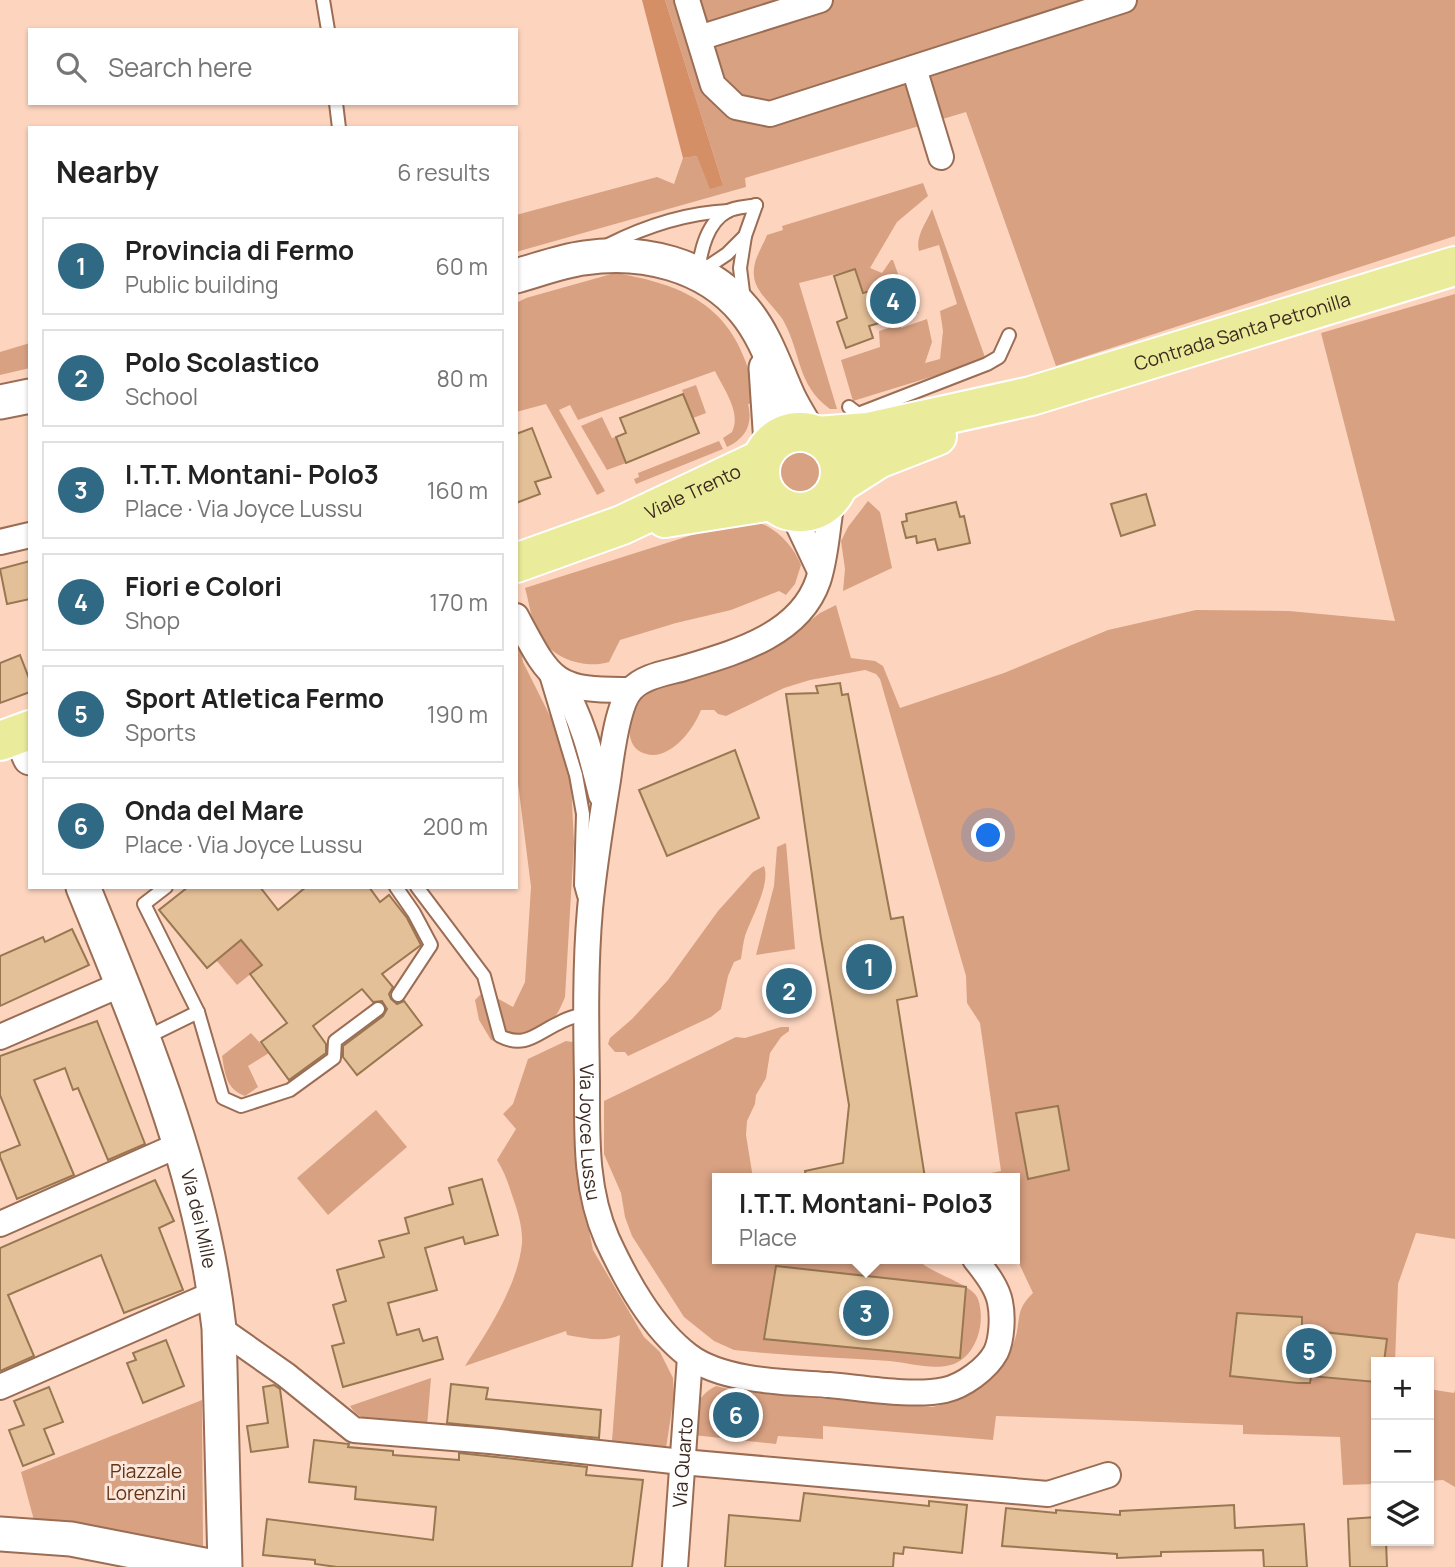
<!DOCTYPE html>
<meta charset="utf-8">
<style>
:root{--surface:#fff;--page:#f2f2f2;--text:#222;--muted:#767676;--line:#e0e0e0;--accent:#306983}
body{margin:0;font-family:Manrope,sans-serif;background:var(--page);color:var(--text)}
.controls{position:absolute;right:21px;bottom:21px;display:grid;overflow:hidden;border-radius:0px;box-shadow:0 2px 5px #0004}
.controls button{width:63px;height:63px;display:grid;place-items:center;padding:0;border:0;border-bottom:2px solid var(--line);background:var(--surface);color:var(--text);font:35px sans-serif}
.you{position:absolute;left:989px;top:836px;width:24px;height:24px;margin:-18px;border:5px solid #fff;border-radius:50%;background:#1a73e8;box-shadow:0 0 0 10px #1a73e833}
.badge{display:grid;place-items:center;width:46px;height:46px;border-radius:50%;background:var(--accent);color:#fff;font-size:23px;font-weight:700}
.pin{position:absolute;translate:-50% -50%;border:4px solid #fff;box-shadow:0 2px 7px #0006}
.popup{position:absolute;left:712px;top:1173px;width:308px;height:91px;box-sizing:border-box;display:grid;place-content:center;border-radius:0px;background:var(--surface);filter:drop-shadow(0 2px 5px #0005);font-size:23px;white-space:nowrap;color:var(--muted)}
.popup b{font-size:26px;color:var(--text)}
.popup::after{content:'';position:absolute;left:50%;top:100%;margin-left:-14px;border:14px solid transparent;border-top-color:var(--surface)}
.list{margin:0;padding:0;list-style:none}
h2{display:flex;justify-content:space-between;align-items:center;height:91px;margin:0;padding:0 28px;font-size:30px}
h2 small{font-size:23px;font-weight:400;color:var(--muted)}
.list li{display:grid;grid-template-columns:46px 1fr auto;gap:21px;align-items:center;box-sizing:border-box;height:98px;margin:0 14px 14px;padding:0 14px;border:2px solid var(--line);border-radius:0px}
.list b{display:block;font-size:26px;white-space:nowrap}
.list p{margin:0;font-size:23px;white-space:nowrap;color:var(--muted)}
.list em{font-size:23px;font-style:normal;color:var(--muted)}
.icon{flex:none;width:38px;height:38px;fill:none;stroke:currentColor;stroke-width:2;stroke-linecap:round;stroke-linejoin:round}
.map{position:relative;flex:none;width:1455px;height:1567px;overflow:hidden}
.search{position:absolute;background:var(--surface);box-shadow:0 2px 5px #0004;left:28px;top:28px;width:490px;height:77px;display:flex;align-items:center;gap:18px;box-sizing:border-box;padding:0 24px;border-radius:0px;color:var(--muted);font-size:26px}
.panel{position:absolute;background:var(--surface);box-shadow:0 2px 5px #0004;left:28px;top:126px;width:490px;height:763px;border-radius:0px}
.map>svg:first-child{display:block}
</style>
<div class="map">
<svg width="1455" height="1567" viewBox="0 0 1455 1567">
<rect width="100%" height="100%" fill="#fdd5bf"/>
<g fill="#d8a182">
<path d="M 665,0 L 1455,0 L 1455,236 L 1056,366 L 966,112 L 745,178 L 746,187 L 516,252 L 516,215 L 657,177 L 674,184 L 683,158 L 697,156 L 723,185 Z"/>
<path d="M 923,183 L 928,196 L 897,222 L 870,268 L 882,273 L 891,260 L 893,260 L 901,282 L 862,292 L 855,269 L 799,283 L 837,409 L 830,409 C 796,384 802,354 783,320 C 774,306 755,292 754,276 C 752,261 762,248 767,235 L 783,230 L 782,226 Z"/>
<path d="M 932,209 L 986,360 L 853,401 L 841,360 L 880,347 L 879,331 L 888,328 L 887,324 L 898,320 L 901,328 L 927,319 L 932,342 L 925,363 L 940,359 L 943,331 L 940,311 L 957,304 L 939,245 L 919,251 C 915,236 927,222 932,209 Z"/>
<path d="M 615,273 C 674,283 723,300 745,360 C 750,373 754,389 755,403 L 748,404 C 753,424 746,438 727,447 L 723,438 L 732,432 C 742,413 723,388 715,371 L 578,420 L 570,405 L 559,410 L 605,491 L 597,495 L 546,404 L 516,412 L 516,303 L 526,298 Z"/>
<path d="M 1455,294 L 1455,1239 L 1416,1233 L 1398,1284 L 1395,1362 L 1376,1362 L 1376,1484 L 1343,1485 L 1340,1437 L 1243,1434 L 1243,1425 L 996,1416 L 993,1440 L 823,1426 L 823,1439 L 778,1436 L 776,1444 L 693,1435 C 696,1412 693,1398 716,1386 L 741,1392 L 932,1407 C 969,1400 1001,1379 1014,1342 C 1022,1320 1014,1311 1033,1293 L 1015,1255 L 1015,1178 L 981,1178 L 981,1175 L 1001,1171 L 980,1023 L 967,1003 L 966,976 L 880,679 L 876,674 L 865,670 L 810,680 L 784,688 L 726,716 L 718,714 L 714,710 L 701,710 C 694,729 670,761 646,754 C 624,749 627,719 637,704 C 643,695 655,690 664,685 L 778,645 L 820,613 L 836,605 L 851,658 L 875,661 L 883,666 L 900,708 L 1004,673 L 1108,630 L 1196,610 L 1289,611 L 1395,621 L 1321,333 Z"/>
<path d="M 30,343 L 30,368 L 0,375 L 0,352 Z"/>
<path d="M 696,385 L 706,413 L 693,418 L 682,390 Z"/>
<path d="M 602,417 L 612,438 L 616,437 L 626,463 L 607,470 L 581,426 Z"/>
<path d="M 800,439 C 806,442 815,443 821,447 C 837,458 834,483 822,496 C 808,512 793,504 779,493 C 773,488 767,485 767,476 C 767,470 773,462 775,456 C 781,444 787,441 800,439 Z"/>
<path d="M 719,441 L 723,449 L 636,484 L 634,479 L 639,477 L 638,473 Z"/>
<path d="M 868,501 L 880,512 L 892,568 L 843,591 L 845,569 L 841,541 L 848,527 Z"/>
<path d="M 733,522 C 740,522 750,520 757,522 C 777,528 794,547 801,565 L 795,584 L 786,595 L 779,591 L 731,610 L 676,623 L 620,640 L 609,662 C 583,670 549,657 537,632 C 531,618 529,602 525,588 Z"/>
<path d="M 516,621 L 523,662 L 553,722 L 571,782 L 574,843 L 565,997 C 555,1022 549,1025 528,1040 L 500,1037 L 497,1042 L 491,1040 L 479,1020 L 475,1000 L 484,991 L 513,1007 L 525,982 L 531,887 L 516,767 Z"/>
<path d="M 786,843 L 795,949 L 756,955 L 774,886 L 777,847 Z"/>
<path d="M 764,866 C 771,884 751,918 745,936 C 743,944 742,951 741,959 L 734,962 L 728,976 L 721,1009 L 711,1017 L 628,1056 L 625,1052 L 615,1052 L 608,1044 L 610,1038 L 632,1019 L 668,980 L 718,911 L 753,872 Z"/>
<path d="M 241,940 L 262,965 L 237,985 L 216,960 Z"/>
<path d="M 781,1027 L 789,1027 L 789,1031 L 781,1037 L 770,1053 L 766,1078 L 756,1095 L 755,1104 L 747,1121 L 746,1135 L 753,1178 L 717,1178 L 717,1259 L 917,1259 C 932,1275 972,1283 978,1299 C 986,1322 977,1355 954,1364 C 933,1371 911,1363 890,1361 C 838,1358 786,1356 734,1350 L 714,1341 L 684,1317 L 632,1236 L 625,1217 L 621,1193 L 604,1154 L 604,1101 L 736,1037 L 745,1038 Z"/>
<path d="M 251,1033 L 269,1053 L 248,1066 L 258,1087 L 245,1096 C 226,1089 225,1074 222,1056 Z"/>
<path d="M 566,1041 L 579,1043 L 583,1201 L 593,1250 L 644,1337 L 660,1352 L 673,1378 L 674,1396 L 666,1448 L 612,1441 L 620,1335 C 604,1343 585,1338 567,1335 L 566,1331 L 465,1366 C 488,1331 518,1285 522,1243 C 523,1227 517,1209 512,1195 C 508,1182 504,1171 497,1160 L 516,1129 L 503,1114 L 513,1104 L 528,1059 Z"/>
<path d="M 376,1110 L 407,1147 L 328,1215 L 297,1178 Z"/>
<path d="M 431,1378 L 427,1426 C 405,1424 362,1428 350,1406 Z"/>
<path d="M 1429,1389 L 1454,1393 L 1455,1390 L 1455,1487 L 1443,1480 L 1429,1481 Z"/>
<path d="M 202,1400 L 203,1546 L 35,1524 L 21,1472 Z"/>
</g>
<path fill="#d58f67" d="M 642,0 L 665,0 L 723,185 L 710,189 L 697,156 L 683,158 Z"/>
<g fill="#e4c098" stroke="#987751" stroke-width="2">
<path d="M 855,269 L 863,293 L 907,280 L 917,312 L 869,326 L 873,338 L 846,348 L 837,322 L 847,318 L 834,276 Z"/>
<path d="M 683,394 L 699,433 L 626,463 L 616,437 L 626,433 L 620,418 Z"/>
<path d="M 532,428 L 551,477 L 535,482 L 540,494 L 516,503 L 516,434 Z"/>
<path d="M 1146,494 L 1155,525 L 1121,536 L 1111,504 Z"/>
<path d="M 956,502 L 960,517 L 964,516 L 970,543 L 938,550 L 935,539 L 917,543 L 916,536 L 906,538 L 902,522 L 907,521 L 906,514 Z"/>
<path d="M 30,561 L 30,599 L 7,604 L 0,569 Z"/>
<path d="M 20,655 L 30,681 L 30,692 L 0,703 L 0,663 Z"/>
<path d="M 840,683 L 842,695 L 848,694 L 891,919 L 903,917 L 917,996 L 897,1000 L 925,1178 L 806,1178 L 805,1171 L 843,1163 L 849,1105 L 821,938 L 786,694 L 818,693 L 816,686 Z"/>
<path d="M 735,750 L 759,818 L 667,856 L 639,790 Z"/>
<path d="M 188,887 L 260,887 L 278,910 L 306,887 L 369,887 L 380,902 L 389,895 L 407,918 L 421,945 L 382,974 L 393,987 L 389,994 L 391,999 L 397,1004 L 404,1001 L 422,1025 L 357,1075 L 343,1057 L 343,1046 L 383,1016 L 387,1009 L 382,1001 L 373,1002 L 362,989 L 313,1026 L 326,1044 L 326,1053 L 289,1080 L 261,1042 L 287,1023 L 250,974 L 262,965 L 241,940 L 207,968 L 159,910 Z"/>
<path d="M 72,929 L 89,965 L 0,1006 L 0,956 L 43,937 L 45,942 Z"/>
<path d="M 97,1021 L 145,1144 L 108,1160 L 78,1088 L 73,1090 L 65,1068 L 34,1080 L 74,1175 L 17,1199 L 0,1157 L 0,1153 L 20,1145 L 0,1095 L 0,1056 Z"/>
<path d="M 1058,1106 L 1069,1170 L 1028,1179 L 1016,1113 Z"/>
<path d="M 482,1179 L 498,1235 L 465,1244 L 463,1237 L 425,1248 L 437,1290 L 388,1303 L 397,1335 L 419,1329 L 423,1341 L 437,1337 L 443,1359 L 343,1387 L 332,1346 L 344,1343 L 333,1305 L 346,1301 L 337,1270 L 384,1257 L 379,1241 L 409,1233 L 405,1218 L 453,1204 L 449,1188 Z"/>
<path d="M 155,1180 L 174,1221 L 159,1228 L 183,1290 L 124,1313 L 101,1255 L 8,1295 L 34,1356 L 0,1371 L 0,1248 Z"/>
<path d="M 776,1266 L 966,1287 L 960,1358 L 764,1339 Z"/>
<path d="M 1237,1313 L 1302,1317 L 1302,1326 L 1314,1327 L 1314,1331 L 1387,1339 L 1384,1362 L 1376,1362 L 1376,1382 L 1311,1376 L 1310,1383 L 1298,1383 L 1230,1376 Z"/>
<path d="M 166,1340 L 184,1386 L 143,1403 L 127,1363 L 136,1360 L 133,1353 Z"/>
<path d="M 451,1384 L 488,1388 L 486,1399 L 601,1410 L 599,1438 L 447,1423 Z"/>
<path d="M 274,1385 L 280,1389 L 288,1447 L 251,1452 L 247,1426 L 268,1423 L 263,1387 Z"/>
<path d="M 49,1387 L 63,1422 L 44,1429 L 54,1454 L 23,1466 L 9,1430 L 24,1425 L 14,1401 Z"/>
<path d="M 314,1440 L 349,1444 L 348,1447 L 393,1451 L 393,1455 L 459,1460 L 459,1453 L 587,1467 L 586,1475 L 643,1480 L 632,1567 L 337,1567 L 315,1564 L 315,1560 L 263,1555 L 267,1519 L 433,1540 L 436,1507 L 355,1499 L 356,1487 L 309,1482 Z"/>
<path d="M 804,1493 L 929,1506 L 929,1501 L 967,1505 L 962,1553 L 904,1547 L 903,1554 L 894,1553 L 893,1567 L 725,1567 L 729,1515 L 800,1521 Z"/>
<path d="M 1234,1505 L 1235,1528 L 1304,1524 L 1307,1567 L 1264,1567 L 1263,1550 L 1161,1552 L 1161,1556 L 1117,1558 L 1117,1554 L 1002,1546 L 1006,1508 L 1056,1513 L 1056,1510 L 1120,1515 L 1120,1511 Z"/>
<path d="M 1376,1517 L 1376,1541 L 1386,1541 L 1387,1567 L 1350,1567 L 1348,1519 Z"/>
</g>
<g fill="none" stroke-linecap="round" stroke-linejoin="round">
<defs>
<g id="lane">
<path d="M 323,0 L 328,30"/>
<path d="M 336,103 L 339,128"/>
<path d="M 608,245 C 646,226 685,213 728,211"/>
<path d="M 698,271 C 701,250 707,222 728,211 C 735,207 747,207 756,205"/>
<path d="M 700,272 L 727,254 L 745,236 L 756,205"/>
<path d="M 744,300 L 740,268 L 745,236"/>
<path d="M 849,407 L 858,414 L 987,364 L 999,357 L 1009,335"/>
<path d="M 546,675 L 576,775 L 583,814 L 581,885 L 584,896"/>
<path d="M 166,887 L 144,904 L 198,1012 L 223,1098 L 241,1106 L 290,1090 L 334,1058 L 335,1041 L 378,1009"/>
<path d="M 396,887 L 414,913 L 431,945 L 398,995"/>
<path d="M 417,887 L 484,976 L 500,1036 C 525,1049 537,1033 559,1023 C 567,1018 577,1016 586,1013"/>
<path d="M 145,1038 L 198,1012"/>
</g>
<g id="street">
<path d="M 687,0 L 713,85 L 736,107 L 770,114 L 1124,0"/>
<path d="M 699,38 L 820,0"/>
<path d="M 914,68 L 941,157"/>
<path id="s1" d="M 833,496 C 827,524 827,554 818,581 C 799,636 733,653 684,668 C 667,673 643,676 631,690 C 617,705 611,759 608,780 C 601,823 594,866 590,909 C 585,966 586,1025 587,1082 C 587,1135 585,1189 607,1239 C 626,1280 652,1328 689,1356 C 724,1382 787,1382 829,1385 C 863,1388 913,1397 945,1390 C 963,1386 987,1369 996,1352 C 1002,1339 1003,1316 1000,1302 C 997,1286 984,1271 975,1259"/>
<path d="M 792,512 L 820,571"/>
<path d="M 0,542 L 30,535"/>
<path d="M 516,616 C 551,681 553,691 630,690"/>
<path d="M 560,681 C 582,717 591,754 601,795"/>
<path d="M 0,1037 L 122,984"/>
<path d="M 0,1224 L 181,1144"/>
<path d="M 219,1328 L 286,1375 L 354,1430 L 490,1441 L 682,1462 L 1048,1494 L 1108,1475"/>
<path d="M 0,1387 L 215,1293"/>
<path id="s2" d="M 675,1567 L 690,1357"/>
</g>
<g id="secondary">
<path d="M 516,276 C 538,270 561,261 584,258 C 641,249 706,264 744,310 C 765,335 775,367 788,396 C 794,409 802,421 809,433"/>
<path d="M 766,368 L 771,444"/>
<path d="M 0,402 L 30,396"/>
<path d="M 20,734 L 30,758"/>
<path id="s3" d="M 83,887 C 141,1030 202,1173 219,1328 L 225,1567"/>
<path d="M 0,1534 L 71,1539 L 214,1567"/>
</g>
<g id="primary">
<circle cx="800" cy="472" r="40"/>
<path id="s4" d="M 817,436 L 868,432 L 1031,396 L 1455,266"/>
<path d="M 839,484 L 878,459 L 937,436"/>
<path d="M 665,518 L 772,501"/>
<path id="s5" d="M 516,563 L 622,525 L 762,459"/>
<path d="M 0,741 L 30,730"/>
</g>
</defs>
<use href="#lane" stroke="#9a6d54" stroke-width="16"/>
<use href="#street" stroke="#9a6d54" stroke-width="28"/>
<use href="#secondary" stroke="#9a6d54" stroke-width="37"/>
<use href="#primary" stroke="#fff" stroke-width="42"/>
<use href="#lane" stroke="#fff" stroke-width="12"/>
<use href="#street" stroke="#fff" stroke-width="24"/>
<use href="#secondary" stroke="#fff" stroke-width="33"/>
<use href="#primary" stroke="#eaec9b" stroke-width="38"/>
</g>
<g text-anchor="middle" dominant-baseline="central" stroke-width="6" stroke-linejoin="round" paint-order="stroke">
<g font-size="19" fill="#3c291f" stroke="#fbe7dc">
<text stroke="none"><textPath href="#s4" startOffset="439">Contrada Santa Petronilla</textPath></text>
<text stroke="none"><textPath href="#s5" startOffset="191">Viale Trento</textPath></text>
<text stroke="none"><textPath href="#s1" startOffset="758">Via Joyce Lussu</textPath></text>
<text stroke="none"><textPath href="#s3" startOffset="352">Via dei Mille</textPath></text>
<text stroke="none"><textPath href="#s2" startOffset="105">Via Quarto</textPath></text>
</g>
<g font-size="19" fill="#633417" stroke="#fbe7dc">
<text x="146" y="1471">Piazzale<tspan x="146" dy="22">Lorenzini</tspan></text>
</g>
</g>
</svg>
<div class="controls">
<button>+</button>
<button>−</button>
<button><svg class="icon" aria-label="layers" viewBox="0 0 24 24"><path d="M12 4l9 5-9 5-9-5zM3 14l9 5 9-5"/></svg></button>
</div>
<div class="you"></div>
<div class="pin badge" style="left:869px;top:967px">1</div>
<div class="pin badge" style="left:789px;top:991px">2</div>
<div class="pin badge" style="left:866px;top:1313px">3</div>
<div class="popup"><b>I.T.T. Montani- Polo3</b>Place</div>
<div class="pin badge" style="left:893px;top:301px">4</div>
<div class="pin badge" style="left:1309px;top:1351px">5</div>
<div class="pin badge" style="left:736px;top:1415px">6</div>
<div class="search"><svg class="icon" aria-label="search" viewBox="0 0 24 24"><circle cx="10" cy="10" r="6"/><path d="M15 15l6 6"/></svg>Search here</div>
<section class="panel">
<h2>Nearby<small>6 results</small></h2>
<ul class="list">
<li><span class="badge">1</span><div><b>Provincia di Fermo</b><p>Public building</p></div><em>60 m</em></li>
<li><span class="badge">2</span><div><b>Polo Scolastico</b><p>School</p></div><em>80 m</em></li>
<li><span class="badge">3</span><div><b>I.T.T. Montani- Polo3</b><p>Place · Via Joyce Lussu</p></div><em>160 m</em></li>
<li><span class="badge">4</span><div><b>Fiori e Colori</b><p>Shop</p></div><em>170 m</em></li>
<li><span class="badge">5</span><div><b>Sport Atletica Fermo</b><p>Sports</p></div><em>190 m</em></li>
<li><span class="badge">6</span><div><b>Onda del Mare</b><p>Place · Via Joyce Lussu</p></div><em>200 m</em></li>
</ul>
</section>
</div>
